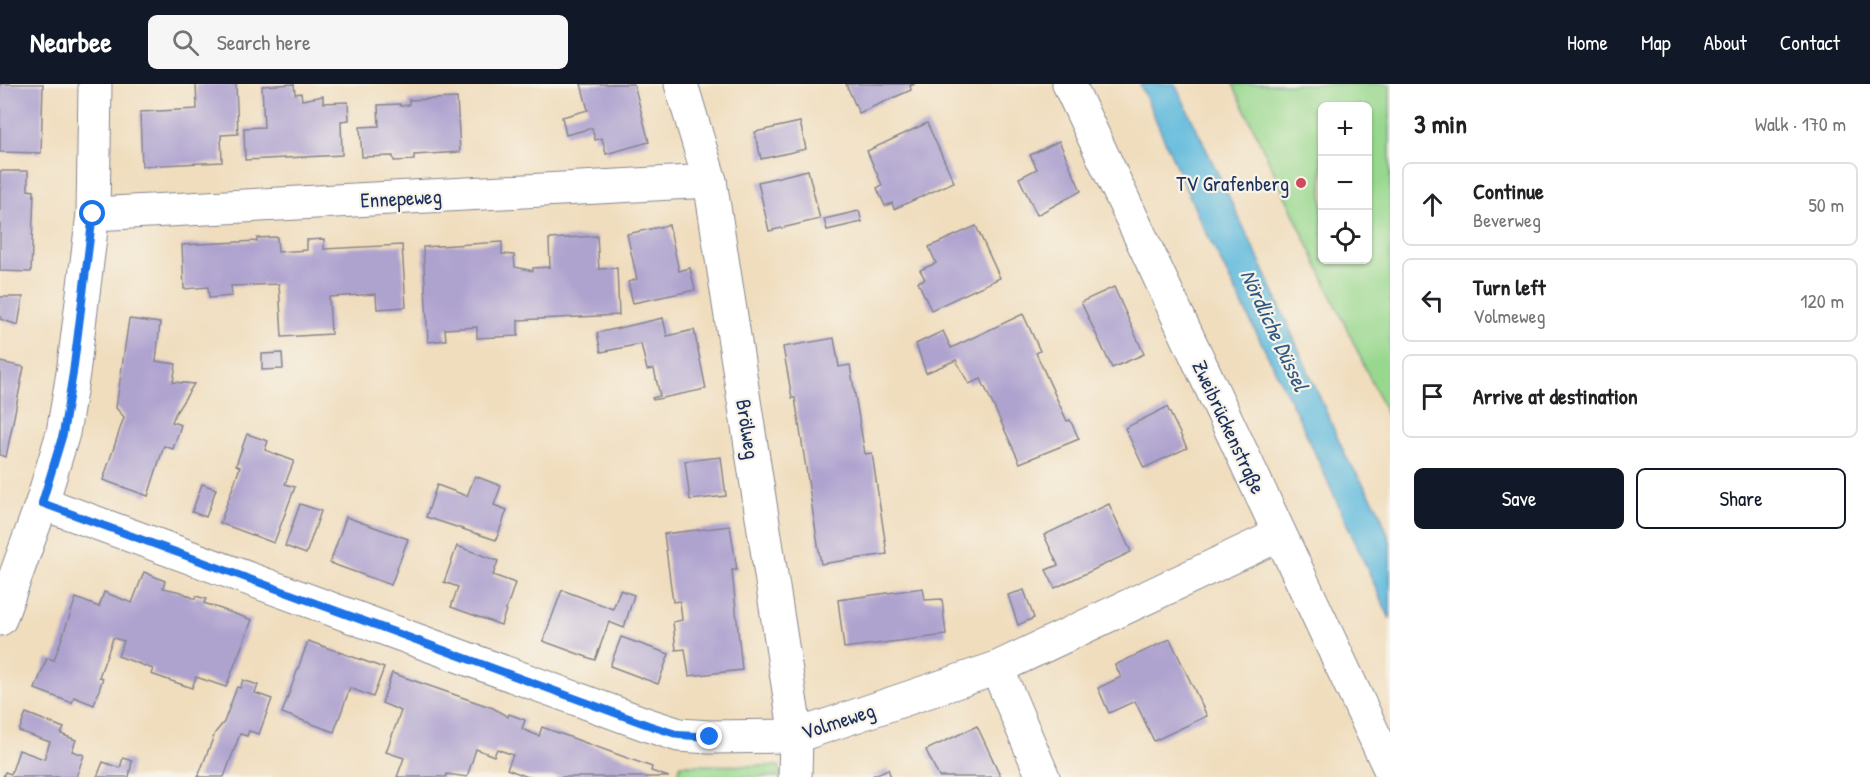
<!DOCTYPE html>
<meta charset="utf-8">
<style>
:root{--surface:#fff;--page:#f6f6f6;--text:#202124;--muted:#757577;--line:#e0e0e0;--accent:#111827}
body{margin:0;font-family:"Patrick Hand",sans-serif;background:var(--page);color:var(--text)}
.controls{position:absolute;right:18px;top:18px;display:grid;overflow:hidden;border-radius:9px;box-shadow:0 2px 4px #0004}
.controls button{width:54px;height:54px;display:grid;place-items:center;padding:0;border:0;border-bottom:2px solid var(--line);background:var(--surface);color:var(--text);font:30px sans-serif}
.stop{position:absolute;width:18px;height:18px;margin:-14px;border:4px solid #1a73e8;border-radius:50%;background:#fff}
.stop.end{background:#1a73e8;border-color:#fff;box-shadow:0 2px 6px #0008}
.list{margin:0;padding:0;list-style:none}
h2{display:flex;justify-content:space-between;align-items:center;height:78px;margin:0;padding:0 24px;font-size:26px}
h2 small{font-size:20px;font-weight:400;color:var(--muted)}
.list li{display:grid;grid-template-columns:39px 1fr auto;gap:18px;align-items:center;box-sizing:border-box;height:84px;margin:0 12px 12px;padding:0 12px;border:2px solid var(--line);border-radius:9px}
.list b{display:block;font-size:22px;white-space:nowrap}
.list p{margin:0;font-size:20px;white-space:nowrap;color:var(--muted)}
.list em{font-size:20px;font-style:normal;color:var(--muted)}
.actions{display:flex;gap:12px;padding:18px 24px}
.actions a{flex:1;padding:14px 0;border:2px solid var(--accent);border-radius:9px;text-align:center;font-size:21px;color:var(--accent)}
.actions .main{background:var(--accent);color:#fff}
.icon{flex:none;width:33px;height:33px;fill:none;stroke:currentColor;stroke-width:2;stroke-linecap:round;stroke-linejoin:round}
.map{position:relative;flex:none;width:1390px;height:693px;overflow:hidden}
header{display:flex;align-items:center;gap:36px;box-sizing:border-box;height:84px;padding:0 30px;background:var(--accent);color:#fff}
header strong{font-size:28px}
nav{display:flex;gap:33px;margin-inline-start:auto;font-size:21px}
.search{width:420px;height:54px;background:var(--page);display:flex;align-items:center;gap:15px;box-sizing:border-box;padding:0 21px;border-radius:9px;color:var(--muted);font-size:22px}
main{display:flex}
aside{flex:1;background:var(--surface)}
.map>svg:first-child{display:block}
</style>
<header>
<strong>Nearbee</strong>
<div class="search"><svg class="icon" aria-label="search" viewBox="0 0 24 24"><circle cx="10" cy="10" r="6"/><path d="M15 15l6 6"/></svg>Search here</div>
<nav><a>Home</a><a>Map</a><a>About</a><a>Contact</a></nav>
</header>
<main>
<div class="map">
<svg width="1390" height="693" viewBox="0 0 1390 693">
<rect width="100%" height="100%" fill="#f7f3e8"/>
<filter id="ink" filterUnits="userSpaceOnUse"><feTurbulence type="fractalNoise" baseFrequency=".0167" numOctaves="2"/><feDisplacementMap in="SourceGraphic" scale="12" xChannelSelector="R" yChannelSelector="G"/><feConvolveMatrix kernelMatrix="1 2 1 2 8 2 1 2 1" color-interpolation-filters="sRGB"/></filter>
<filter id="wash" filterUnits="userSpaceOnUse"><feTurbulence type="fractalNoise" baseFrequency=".008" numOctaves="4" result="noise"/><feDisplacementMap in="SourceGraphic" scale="24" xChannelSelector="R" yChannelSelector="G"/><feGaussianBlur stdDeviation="1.35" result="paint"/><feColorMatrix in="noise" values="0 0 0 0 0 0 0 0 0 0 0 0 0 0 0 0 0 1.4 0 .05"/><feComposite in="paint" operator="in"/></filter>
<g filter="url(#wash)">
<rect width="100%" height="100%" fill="#f0ddbd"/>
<g fill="#98d88e" stroke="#5a8476" stroke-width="1.5" fill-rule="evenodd">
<path d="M 1233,0 L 1390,0 L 1390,337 ZM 1322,22 L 1368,22 L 1368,176 L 1322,176 Z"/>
<path d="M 681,681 L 779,682 L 782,693 L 676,693 Z"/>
</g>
<path fill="#5fbadd" stroke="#3d749e" stroke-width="1.5" d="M 1140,0 L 1175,0 L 1262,182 L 1346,373 L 1378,424 L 1390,457 L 1390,535 L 1299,334 L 1199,134 Z"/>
<g id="blocks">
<g fill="#aea2cf">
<path d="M 0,0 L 43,0 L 41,69 L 0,68 Z"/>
<path d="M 196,0 L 236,0 L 238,50 L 221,51 L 222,78 L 142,82 L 140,28 L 197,25 Z"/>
<path d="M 294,0 L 295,10 L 301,9 L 302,16 L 323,12 L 323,19 L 348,18 L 349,36 L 341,37 L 342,71 L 245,76 L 244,44 L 264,43 L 262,2 Z"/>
<path d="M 581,0 L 634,0 L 649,58 L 606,70 L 602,54 L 595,56 L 592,44 L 566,51 L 562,33 L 588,26 Z"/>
<path d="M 846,0 L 915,0 L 910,2 L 911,6 L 859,29 Z"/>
<path d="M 457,14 L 460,68 L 414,71 L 414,76 L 394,77 L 393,72 L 362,73 L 360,43 L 379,42 L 378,21 L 400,20 L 400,22 L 409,21 L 409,16 Z"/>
<path d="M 800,38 L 806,65 L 761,75 L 755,48 Z"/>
<path d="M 927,39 L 954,98 L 894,125 L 892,119 L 885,122 L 877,104 L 882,101 L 867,67 Z"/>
<path d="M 1059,57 L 1081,107 L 1037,131 L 1019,94 L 1037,85 L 1030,71 Z"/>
<path d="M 808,86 L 820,135 L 769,147 L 758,98 Z"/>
<path d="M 0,87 L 28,87 L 28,106 L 34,107 L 31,188 L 0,187 Z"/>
<path d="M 859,127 L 862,138 L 827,146 L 824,135 Z"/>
<path d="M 669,141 L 679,187 L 690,184 L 695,206 L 633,219 L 628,198 L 637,195 L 627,150 Z"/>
<path d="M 976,142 L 1000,194 L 931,226 L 918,198 L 925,195 L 920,186 L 936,179 L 929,163 Z"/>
<path d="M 597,152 L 599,185 L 617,184 L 619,231 L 518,236 L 518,252 L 477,254 L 477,243 L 445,245 L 446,256 L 428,258 L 423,163 L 502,158 L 502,170 L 514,171 L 515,183 L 533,187 L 533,184 L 550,183 L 549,155 Z"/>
<path d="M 277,153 L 278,168 L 307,166 L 307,156 L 324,155 L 324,165 L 402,161 L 406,223 L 377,225 L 376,210 L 329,213 L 331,250 L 282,253 L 279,200 L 231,202 L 232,212 L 209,214 L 208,203 L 184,205 L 182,161 L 257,157 L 257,154 Z"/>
<path d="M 1114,203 L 1144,270 L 1112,284 L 1081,218 Z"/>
<path d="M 0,213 L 23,213 L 18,241 L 0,235 Z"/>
<path d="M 1023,230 L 1040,267 L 1036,269 L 1067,337 L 1070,336 L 1079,355 L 1020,379 L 981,295 L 969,300 L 956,276 L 926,289 L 916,260 L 943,247 L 951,264 Z"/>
<path d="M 663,234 L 667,252 L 694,246 L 706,305 L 653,316 L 652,314 L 660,312 L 654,285 L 647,286 L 641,260 L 601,268 L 597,249 Z"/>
<path d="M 129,235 L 160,239 L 156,277 L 176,280 L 173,298 L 194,300 L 175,330 L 172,338 L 181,341 L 173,365 L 164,362 L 148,412 L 103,396 L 124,333 L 116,324 Z"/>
<path d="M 834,254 L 839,283 L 850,281 L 865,370 L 872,369 L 887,470 L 821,480 L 795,314 L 792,314 L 783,263 Z"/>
<path d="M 282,269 L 283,285 L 262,286 L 262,270 Z"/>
<path d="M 0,278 L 24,283 L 6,373 L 0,371 Z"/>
<path d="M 1167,323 L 1187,364 L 1144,384 L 1125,344 Z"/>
<path d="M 247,350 L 268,357 L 265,366 L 294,377 L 285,400 L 295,403 L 274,459 L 220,439 L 240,383 L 236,381 Z"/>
<path d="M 721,373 L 726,412 L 690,416 L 685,377 Z"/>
<path d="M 475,392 L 501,402 L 494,421 L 507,426 L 496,456 L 426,433 L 437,401 L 467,412 Z"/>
<path d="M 202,400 L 216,405 L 206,433 L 192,428 Z"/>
<path d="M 300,420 L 321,427 L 306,470 L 285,462 Z"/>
<path d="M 1109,420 L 1131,468 L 1055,504 L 1046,486 L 1058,481 L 1044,451 Z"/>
<path d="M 346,433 L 408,455 L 391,501 L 330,479 Z"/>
<path d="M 730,442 L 737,486 L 732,486 L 742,586 L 689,592 L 685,565 L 676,566 L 673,538 L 682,536 L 680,517 L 673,518 L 664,450 Z"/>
<path d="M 457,462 L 498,477 L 493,491 L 515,499 L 501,541 L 451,523 L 458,503 L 444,498 Z"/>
<path d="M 144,488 L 165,497 L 163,504 L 181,508 L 195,515 L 196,512 L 206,515 L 204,519 L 252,536 L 226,603 L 196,593 L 192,604 L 151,590 L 153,585 L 118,572 L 124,557 L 113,554 L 99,593 L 103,594 L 94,621 L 74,613 L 72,619 L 35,605 L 47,574 L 54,576 L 76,514 L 99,523 L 104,508 L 132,519 Z"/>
<path d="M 923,504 L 925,516 L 942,515 L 946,551 L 844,564 L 838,516 Z"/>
<path d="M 562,506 L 613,525 L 620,506 L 634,511 L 624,544 L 609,538 L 595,576 L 543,557 Z"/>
<path d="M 1024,506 L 1034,534 L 1018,541 L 1008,511 Z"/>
<path d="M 621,553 L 669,570 L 658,600 L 610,582 Z"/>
<path d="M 1170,555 L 1207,632 L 1154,657 L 1135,617 L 1109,629 L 1098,604 L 1121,593 L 1115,581 Z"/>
<path d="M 308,557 L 384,584 L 373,613 L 350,604 L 334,648 L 282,629 Z"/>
<path d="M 392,589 L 493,624 L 508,633 L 509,630 L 525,636 L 522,645 L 539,652 L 542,643 L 652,683 L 651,687 L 669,693 L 528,693 L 507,685 L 513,671 L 497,665 L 494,672 L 476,665 L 467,693 L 447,690 L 446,693 L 397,693 L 404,674 L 386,668 L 401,627 L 382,619 Z"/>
<path d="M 243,596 L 258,601 L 255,609 L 272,615 L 259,650 L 249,647 L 247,652 L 240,650 L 224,693 L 198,693 L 215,649 L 224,638 L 237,603 L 240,604 Z"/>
<path d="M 26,629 L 64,644 L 61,650 L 76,656 L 72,667 L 84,671 L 76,693 L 3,693 L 5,688 L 11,690 L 19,666 L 44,675 L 50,658 L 19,647 Z"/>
<path d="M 977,642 L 1001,693 L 939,693 L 926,666 Z"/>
<path d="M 123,674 L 132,677 L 129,693 L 97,693 L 103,678 L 120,684 Z"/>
<path d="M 888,685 L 891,693 L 870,693 Z"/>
</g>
</g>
</g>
<g filter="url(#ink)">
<use href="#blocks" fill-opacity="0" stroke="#86868e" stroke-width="1.5"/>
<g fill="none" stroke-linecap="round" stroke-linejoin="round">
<defs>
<g id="minor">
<path d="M 681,0 L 710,97 L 796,652 L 795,693"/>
<path d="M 1069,0 L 1390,685"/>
<path d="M 93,130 L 710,97"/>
<path d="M 42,419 L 648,641 L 679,651 L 710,653 L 796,652 L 997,584 L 1279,451"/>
<path d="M 0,535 L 42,419 L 63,349 L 73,289 L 93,130 L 95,0"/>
<path d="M 997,584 L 1043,693"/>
</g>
</defs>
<use href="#minor" stroke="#86868e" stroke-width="35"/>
<use href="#minor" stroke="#fff" stroke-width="33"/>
</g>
</g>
<g fill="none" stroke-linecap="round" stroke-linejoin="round" filter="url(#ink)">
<path stroke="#1a73e8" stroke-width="8" d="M 93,130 L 73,289 L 63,350 L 42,419 L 648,641 L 679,651 L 710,653"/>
</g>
<circle fill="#d1495b" stroke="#f7f3e8" stroke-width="2" cx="1301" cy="99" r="6"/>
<g text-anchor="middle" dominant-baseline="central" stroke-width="4.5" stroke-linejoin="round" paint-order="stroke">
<g font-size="21" fill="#1b2f5e" stroke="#f7f3e8" text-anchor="end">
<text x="1289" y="99">TV Grafenberg</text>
</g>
<g font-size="21" fill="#1b2f5e" stroke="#f7f3e8">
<text transform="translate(401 114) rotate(-3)">Ennepeweg</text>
<text transform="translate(1229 343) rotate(65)">Zweibrückenstraße</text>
<text transform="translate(748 345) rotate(81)">Brölweg</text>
<text transform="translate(838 637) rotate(-18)">Volmeweg</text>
</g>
<g font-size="22" font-style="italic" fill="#2f5984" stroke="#f7f3e8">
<text transform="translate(1275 246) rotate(65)">Nördliche Düssel</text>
</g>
</g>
</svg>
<div class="controls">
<button>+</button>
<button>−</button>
<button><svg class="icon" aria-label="locate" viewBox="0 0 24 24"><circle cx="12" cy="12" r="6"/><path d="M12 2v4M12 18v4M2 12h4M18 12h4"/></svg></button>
</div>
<div class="stop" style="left:93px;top:130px"></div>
<div class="stop end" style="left:710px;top:653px"></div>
</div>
<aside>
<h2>3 min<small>Walk · 170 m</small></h2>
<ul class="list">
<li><svg class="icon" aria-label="ahead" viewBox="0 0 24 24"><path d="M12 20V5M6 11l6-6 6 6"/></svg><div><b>Continue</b><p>Beverweg</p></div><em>50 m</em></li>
<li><svg class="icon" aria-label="left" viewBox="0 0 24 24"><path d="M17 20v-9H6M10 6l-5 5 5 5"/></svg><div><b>Turn left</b><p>Volmeweg</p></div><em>120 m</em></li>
<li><svg class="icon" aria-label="arrive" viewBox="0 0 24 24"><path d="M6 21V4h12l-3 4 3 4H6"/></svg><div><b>Arrive at destination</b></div></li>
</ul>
<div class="actions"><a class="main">Save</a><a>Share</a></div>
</aside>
</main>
